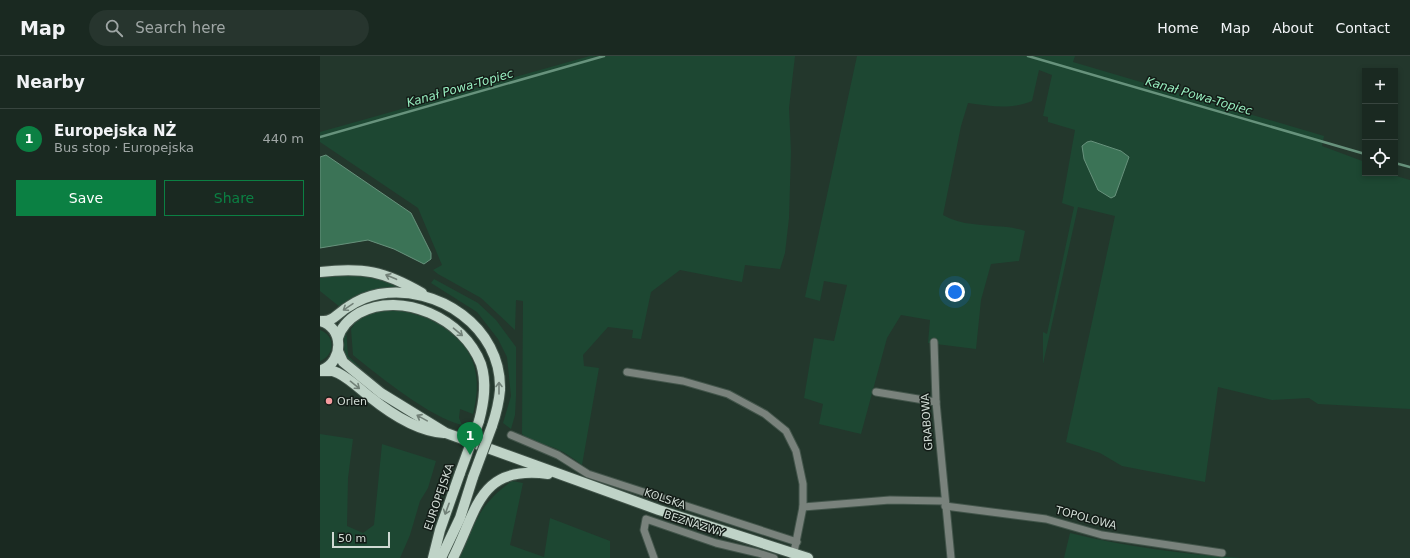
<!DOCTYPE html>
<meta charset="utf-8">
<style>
:root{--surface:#1a2921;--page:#27352e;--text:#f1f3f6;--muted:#9fa6a5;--line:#38453f;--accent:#0b8043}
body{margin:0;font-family:"DejaVu Sans",sans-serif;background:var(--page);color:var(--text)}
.controls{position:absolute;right:12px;top:12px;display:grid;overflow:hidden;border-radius:0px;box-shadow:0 2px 6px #0003}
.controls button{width:36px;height:36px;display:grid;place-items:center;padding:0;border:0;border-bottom:1px solid var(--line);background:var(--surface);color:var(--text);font:20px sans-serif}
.scale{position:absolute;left:12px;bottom:10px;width:58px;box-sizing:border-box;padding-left:4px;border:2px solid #cfdad3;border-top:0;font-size:11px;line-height:14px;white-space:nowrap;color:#cfdad3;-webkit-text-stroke:3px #131c17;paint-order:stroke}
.you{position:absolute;left:635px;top:236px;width:14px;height:14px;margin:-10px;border:3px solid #fff;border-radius:50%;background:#1a73e8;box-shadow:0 0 0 6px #1a73e833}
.badge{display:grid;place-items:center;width:26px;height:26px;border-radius:50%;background:var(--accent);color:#fff;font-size:13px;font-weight:700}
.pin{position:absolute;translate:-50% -33px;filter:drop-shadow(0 1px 2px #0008)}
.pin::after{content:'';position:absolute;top:21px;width:14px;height:12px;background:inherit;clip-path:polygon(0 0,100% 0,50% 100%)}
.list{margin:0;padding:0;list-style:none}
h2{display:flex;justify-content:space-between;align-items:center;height:52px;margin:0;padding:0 16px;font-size:17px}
h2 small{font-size:13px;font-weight:400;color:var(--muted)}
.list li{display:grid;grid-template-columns:26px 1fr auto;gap:12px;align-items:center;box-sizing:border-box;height:60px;padding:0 16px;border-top:1px solid var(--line)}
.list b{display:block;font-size:15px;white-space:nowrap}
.list p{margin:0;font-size:13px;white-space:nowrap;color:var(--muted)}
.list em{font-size:13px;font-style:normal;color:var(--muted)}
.actions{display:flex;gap:8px;padding:12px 16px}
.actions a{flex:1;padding:9px 0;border:1px solid var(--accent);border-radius:0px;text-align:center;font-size:14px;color:var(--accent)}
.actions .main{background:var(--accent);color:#fff}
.icon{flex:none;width:22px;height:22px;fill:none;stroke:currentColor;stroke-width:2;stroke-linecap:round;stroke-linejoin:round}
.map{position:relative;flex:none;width:1090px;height:502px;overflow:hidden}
header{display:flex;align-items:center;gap:24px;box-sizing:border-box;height:56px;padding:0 20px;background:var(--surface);border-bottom:1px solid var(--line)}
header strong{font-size:19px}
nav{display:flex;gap:22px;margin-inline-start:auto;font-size:14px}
.search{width:280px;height:36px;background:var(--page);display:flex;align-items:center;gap:10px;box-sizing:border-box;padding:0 14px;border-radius:22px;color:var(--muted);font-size:15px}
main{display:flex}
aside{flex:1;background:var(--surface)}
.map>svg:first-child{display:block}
</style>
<header>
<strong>Map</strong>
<div class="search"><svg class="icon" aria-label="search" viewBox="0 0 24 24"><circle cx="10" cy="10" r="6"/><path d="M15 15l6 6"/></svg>Search here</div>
<nav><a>Home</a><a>Map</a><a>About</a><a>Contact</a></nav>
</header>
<main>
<aside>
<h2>Nearby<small></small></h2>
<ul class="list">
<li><span class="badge">1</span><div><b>Europejska NŻ</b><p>Bus stop · Europejska</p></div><em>440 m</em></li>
</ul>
<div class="actions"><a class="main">Save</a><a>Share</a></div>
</aside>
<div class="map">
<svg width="1090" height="502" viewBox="0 0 1090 502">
<rect width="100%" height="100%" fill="#23372c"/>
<g fill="#1d4732">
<path d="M 270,0 L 475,0 L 469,52 L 471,96 L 469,162 L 465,197 L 460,213 L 425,209 L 422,226 L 360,214 L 331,236 L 321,283 L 312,282 L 313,274 L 288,271 L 263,299 L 264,310 L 279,312 L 262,409 C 254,403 246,397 237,393 C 226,388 211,386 202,378 L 203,245 L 196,244 L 195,274 L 161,242 L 118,218 L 113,214 L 122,209 L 98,152 L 0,86 L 0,76 Z"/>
<path d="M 537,0 L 755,0 L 753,6 L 1004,80 L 1002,90 L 1045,106 L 1045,117 L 1066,117 L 1090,124 L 1090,353 L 998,348 L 989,342 L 952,344 L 898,331 L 885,426 L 802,410 L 780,397 L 746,386 L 795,160 L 758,151 L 723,308 L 723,276 L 727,278 L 754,151 L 742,147 L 755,74 L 728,66 L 728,61 L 723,60 L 732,19 L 719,14 L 712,45 C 691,54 670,50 648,47 L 641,70 L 623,159 C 632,164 642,167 653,168 C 671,171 688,169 705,175 L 699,205 L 671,208 L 661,244 L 656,293 L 608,287 L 610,264 L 581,259 L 567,282 L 541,378 L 499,368 L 503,348 L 484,342 L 494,282 L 514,285 L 527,229 L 504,225 L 500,245 L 485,241 Z"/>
<path d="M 12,218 L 60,220 L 82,231 L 80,233 C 54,233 41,235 20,251 L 0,235 L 0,220 Z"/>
<path d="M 114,223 L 158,247 L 176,264 L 196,291 L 196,340 L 195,359 L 191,373 L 183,367 L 191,340 L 187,301 L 178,283 L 157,256 L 111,227 Z"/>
<path d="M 70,253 C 130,261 170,295 153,358 L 140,353 L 139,362 L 142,369 C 111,362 59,320 33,299 L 31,273 L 34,269 L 32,267 C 44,259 56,255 70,253 Z"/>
<path d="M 26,272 L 28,300 L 40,311 L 38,312 C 23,300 20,292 26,272 Z"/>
<path d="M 0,274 C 16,280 15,299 0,305 Z"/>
<path d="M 0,378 L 33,383 L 28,422 L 27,470 L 43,477 L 54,469 L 62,388 L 116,405 L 108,432 L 100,445 L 90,479 L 80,502 L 0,502 Z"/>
<path d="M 192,425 L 203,427 L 190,489 L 224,501 L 230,462 L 290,485 L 290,502 L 139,502 C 155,467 159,448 192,425 Z"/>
<path d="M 750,477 C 807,491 863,498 921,502 L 744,502 Z"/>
</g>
<g fill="#3b7356" stroke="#67927c">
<path d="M 771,85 L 801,95 L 809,101 L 795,140 L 791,142 L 778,134 L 764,103 L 762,90 L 767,86 Z"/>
<path d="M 6,99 L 91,157 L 111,197 L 111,203 L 104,208 L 74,193 L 48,184 L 0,192 L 0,101 Z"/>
</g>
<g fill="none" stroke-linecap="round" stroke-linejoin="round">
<g stroke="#67927c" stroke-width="2.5">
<path d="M 708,0 L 1045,98"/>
<path d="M 0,81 L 284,0"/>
<path d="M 1075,107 L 1090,111"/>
</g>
<defs>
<g id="street">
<path d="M 614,286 L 616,346 L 631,502"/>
<path d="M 307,316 L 363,325 L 408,338 L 445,358 L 466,375 L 476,395 L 483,428 L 483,451 L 473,501"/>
<path d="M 556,336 L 616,346"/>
<path d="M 191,379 L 238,399 L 268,418 L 477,486"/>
<path d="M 625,450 L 726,463 L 782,479 L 902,497"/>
<path d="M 483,451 L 570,444 L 624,445"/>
<path d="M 334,502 L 324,474 L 326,463 L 396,487 L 438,497 L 454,502"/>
</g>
<g id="primary">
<path d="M 0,216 C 43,211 64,215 102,237"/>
<path d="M 0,265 C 24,271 24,305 2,314"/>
<path d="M 2,265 C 13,266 19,256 28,251 C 37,245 47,240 59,238 C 117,228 182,271 180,334 C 179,346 176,358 172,370"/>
<path d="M 18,282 C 21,271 29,263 39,257 C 82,234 144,263 161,308 C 167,327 164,346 159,365"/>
<path d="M 18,295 L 23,306 L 61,337 L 126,377 L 339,454 L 488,502"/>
<path d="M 0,315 L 13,315 L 18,317 C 30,323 40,333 50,341 C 71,358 97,375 124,377"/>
<path d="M 113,502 L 120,474 L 140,417"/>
<path d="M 121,502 L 140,462 L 153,421"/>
<path d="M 133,502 C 158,452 159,409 228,418"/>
</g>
</defs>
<use href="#street" stroke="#42544a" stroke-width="9"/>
<use href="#primary" stroke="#42544a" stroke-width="12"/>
<use href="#street" stroke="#79827c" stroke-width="7"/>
<use href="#primary" stroke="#bfd3c7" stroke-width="10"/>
<defs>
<g id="primary-bridge">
<path d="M 140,417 L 159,365"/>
<path d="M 153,421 L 172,370"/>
</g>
</defs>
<use href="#primary-bridge" stroke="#42544a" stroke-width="12" stroke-linecap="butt"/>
<use href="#primary-bridge" stroke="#bfd3c7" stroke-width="10"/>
</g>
<defs><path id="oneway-shaft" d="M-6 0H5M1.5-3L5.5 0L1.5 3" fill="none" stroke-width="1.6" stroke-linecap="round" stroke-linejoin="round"/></defs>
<g stroke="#728178">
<use href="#oneway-shaft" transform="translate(71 221) rotate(-157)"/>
<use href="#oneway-shaft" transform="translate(28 251) rotate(146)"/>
<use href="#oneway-shaft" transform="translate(138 276) rotate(40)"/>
<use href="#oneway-shaft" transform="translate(35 329) rotate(39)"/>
<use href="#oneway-shaft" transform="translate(179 332) rotate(-90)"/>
<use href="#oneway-shaft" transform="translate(102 362) rotate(-151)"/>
<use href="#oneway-shaft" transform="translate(127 453) rotate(110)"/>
</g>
<circle fill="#f59b9e" stroke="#131c17" stroke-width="1.5" cx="9" cy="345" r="4"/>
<g text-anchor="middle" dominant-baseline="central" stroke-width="3" stroke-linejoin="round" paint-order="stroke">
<g font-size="11" fill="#cfdad3" stroke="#131c17" text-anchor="start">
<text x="17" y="345">Orlen</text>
</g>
<g font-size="11" fill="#cfdad3" stroke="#131c17">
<text transform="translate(607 366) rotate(-94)">GRABOWA</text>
<text transform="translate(119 441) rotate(-71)">EUROPEJSKA</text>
<text transform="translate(345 443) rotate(19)">KOLSKA</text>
<text transform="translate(766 462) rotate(15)">TOPOLOWA</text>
<text transform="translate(374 468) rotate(18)">BEZNAZWY</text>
</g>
<g font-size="12" font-style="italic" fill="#97edbf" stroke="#131c17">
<text transform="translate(140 32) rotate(-16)">Kanał Powa-Topiec</text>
<text transform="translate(879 40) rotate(16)">Kanał Powa-Topiec</text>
</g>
</g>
</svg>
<div class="controls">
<button>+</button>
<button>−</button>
<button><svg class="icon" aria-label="locate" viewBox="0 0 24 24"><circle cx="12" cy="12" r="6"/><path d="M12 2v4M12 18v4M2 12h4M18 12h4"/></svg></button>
</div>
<div class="scale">50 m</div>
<div class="you"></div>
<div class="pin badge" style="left:150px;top:399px">1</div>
</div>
</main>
